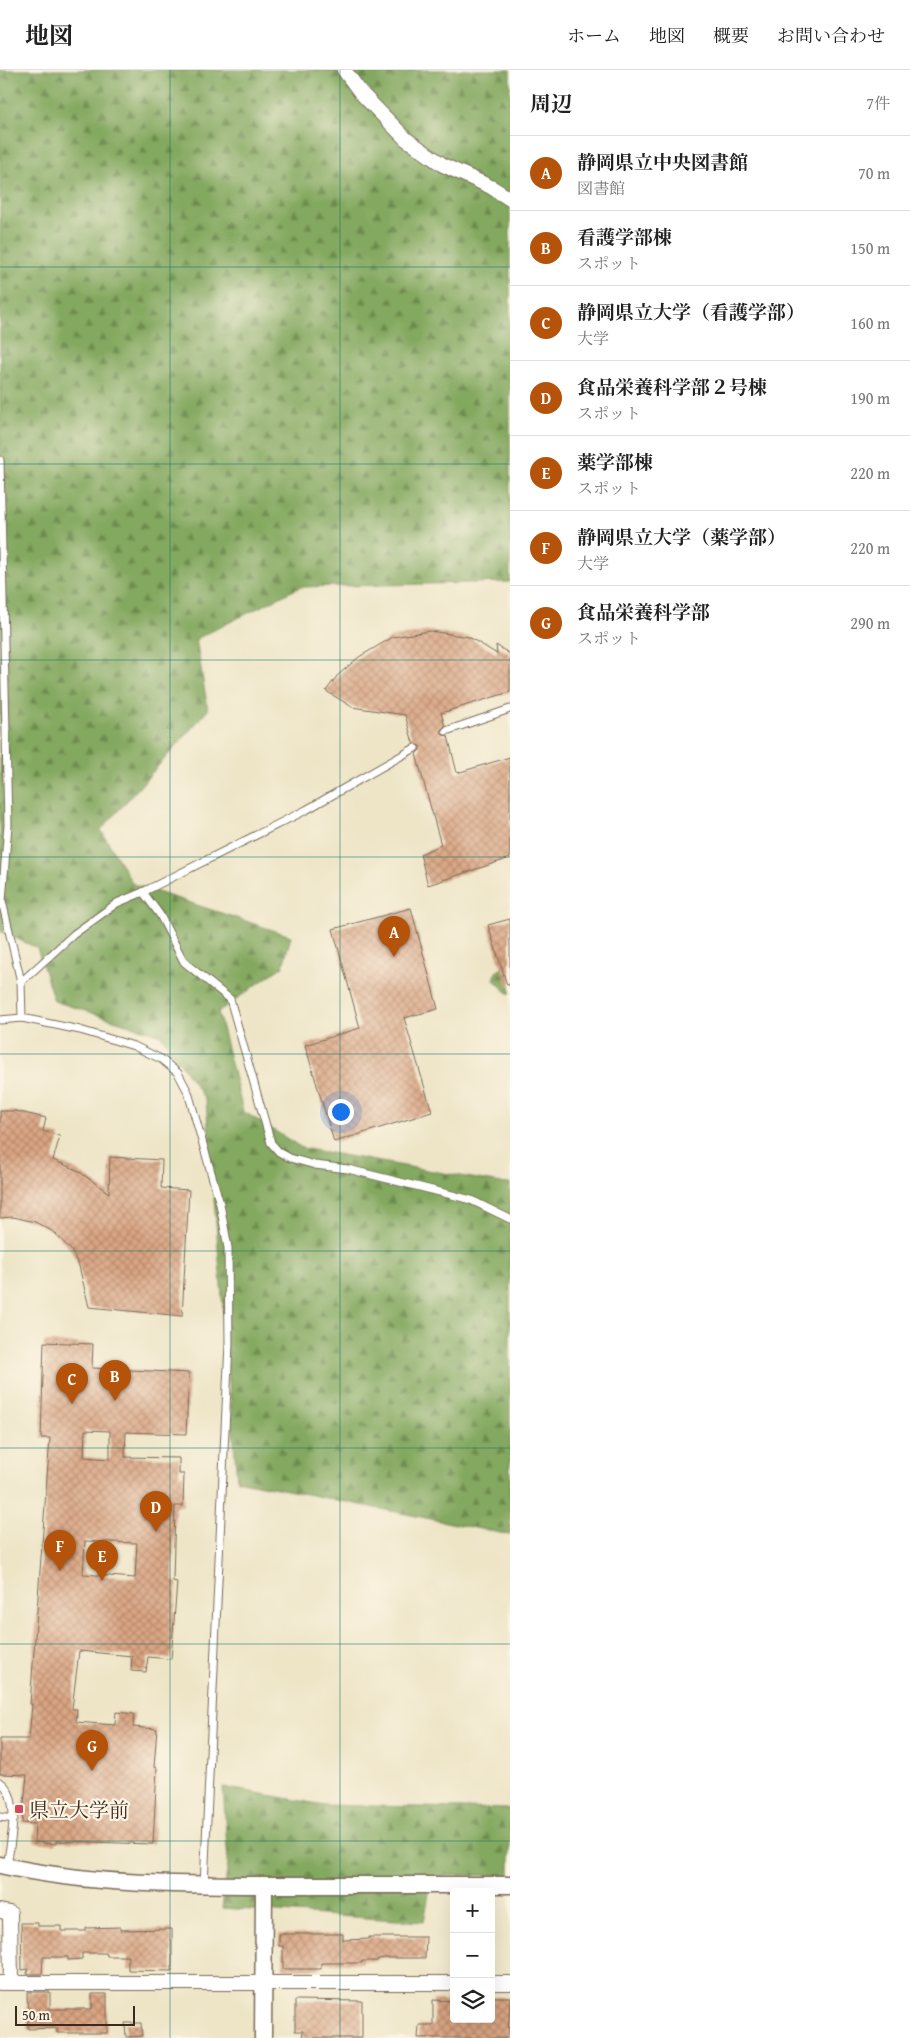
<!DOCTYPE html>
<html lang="ja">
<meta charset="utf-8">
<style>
:root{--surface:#fff;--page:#f2f2f2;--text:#222;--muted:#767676;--line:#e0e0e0;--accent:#b45309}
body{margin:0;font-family:"Gentium Book Plus","Noto Serif JP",serif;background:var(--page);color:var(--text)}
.controls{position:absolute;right:15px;bottom:15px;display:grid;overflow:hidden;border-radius:5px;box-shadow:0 5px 20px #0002}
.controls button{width:45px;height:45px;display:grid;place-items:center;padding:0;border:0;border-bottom:1px solid var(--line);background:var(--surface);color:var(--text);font:25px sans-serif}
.scale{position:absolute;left:15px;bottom:12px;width:120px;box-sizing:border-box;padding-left:5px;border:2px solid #3b2a1e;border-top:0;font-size:14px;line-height:18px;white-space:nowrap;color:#3b2a1e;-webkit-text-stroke:4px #fcf5e5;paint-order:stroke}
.you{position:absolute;left:340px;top:1041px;width:18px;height:18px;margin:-12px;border:4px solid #fff;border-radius:50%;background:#1a73e8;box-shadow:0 0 0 8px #1a73e833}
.badge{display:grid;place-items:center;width:32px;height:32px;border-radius:50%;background:var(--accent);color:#fff;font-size:16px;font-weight:700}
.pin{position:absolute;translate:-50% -41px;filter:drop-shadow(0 1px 2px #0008)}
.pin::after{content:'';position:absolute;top:26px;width:18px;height:15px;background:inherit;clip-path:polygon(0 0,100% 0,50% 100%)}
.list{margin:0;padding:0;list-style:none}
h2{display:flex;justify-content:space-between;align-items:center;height:65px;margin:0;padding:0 20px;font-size:21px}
h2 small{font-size:16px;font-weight:400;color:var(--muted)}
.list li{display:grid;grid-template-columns:32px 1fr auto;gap:15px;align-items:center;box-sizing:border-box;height:75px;padding:0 20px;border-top:1px solid var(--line)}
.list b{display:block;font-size:19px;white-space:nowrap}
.list p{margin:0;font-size:16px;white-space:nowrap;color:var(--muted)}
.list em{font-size:16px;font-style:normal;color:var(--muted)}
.icon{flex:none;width:28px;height:28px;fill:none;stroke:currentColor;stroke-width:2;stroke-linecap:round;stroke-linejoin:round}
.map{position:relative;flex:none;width:510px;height:1968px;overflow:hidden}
header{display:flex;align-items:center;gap:30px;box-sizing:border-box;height:70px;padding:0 25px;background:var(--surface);border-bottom:1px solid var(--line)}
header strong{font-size:24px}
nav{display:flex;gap:28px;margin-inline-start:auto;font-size:18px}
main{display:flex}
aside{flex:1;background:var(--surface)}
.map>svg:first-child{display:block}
</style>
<header>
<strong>地図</strong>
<nav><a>ホーム</a><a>地図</a><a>概要</a><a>お問い合わせ</a></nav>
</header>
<main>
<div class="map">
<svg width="510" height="1968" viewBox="0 0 510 1968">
<defs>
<pattern id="forest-firs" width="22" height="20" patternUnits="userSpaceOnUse" patternTransform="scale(1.25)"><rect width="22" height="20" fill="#83a85e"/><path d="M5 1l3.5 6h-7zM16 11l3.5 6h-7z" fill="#6c894d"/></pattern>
<pattern id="building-cross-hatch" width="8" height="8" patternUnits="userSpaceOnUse" patternTransform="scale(1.25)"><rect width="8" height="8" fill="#daa583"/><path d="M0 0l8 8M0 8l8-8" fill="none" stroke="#b2876b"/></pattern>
</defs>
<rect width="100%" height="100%" fill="#fcf5e5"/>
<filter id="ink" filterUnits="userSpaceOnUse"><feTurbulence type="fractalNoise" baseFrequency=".02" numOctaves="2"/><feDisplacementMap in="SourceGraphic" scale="10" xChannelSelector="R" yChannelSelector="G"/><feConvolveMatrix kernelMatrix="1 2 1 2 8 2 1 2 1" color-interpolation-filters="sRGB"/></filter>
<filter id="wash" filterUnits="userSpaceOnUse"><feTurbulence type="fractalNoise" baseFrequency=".0096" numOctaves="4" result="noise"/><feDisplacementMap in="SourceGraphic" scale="20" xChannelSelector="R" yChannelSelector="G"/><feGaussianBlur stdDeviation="1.12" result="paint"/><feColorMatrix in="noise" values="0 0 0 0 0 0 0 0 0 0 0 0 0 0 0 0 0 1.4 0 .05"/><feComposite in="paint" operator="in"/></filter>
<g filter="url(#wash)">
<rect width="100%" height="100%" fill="#eee5c7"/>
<g fill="url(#forest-firs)" stroke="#5f693e">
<path d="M 0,0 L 510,0 L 510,512 L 300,517 L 196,569 L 208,640 L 101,760 L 133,814 L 291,866 L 283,896 L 218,942 L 243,1041 L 302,1078 L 506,1114 L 510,1113 L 510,1465 L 237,1410 L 206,1031 L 161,965 L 54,931 L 37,878 L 0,861 Z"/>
<path d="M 503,898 L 510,900 L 510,925 L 494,910 L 496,902 Z"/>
<path d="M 223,1717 L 324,1735 L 510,1739 L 510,1805 L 432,1806 L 424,1852 L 222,1838 L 228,1793 Z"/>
</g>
<g id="blocks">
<g fill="url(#building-cross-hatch)" fill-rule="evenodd">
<path d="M 430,561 L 469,567 L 497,584 L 496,575 L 510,584 L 510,622 L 441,643 L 445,656 L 441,660 L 443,665 L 448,666 L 457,703 L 510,687 L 510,788 L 428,815 L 420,784 L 441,775 L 416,684 L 420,680 L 420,676 L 413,673 L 405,645 L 352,637 L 326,621 L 337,606 L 359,587 L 393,567 Z"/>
<path d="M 411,838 L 438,939 L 404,948 L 432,1042 L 334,1072 L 305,975 L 360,958 L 333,859 Z"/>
<path d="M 510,849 L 510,915 L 507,915 L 488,855 Z"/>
<path d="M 0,1041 L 15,1041 L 46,1048 L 43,1061 L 60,1066 L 53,1090 L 77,1100 L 109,1123 L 110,1087 L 162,1090 L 161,1118 L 189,1120 L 182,1246 L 89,1237 L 79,1196 L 71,1180 L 54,1162 L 35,1152 L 13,1147 L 0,1148 Z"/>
<path d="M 44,1272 L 93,1274 L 92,1298 L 189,1303 L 186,1364 L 126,1362 L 125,1387 L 179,1388 L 179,1404 L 184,1404 L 183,1436 L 175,1436 L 173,1511 L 177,1512 L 171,1589 L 148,1587 L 146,1602 L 131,1601 L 132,1586 L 79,1581 L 72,1639 L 77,1639 L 76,1652 L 115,1655 L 116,1642 L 134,1644 L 133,1657 L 157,1659 L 154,1697 L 157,1698 L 153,1774 L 56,1771 L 56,1774 L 34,1772 L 35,1754 L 22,1753 L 27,1705 L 0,1704 L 0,1669 L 29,1669 L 32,1634 L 30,1634 L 50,1368 L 41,1368 ZM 85,1360 L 110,1361 L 110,1389 L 84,1387 ZM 85,1471 L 137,1473 L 135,1508 L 83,1504 Z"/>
<path d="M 21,1853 L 38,1853 L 38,1856 L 61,1856 L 61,1861 L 86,1861 L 86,1858 L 120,1857 L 120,1860 L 172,1859 L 172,1901 L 128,1900 L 128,1886 L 107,1886 L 106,1883 L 82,1883 L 82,1889 L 68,1890 L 68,1887 L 43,1887 L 42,1904 L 27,1904 L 28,1899 L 22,1900 Z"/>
<path d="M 279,1864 L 343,1864 L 343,1870 L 369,1869 L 369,1867 L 426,1867 L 425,1888 L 384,1888 L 378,1889 L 377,1891 L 362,1891 L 362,1893 L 321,1893 L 321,1899 L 283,1899 L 283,1876 L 279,1876 Z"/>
<path d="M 27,1922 L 50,1922 L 50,1939 L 92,1939 L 92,1924 L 107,1924 L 107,1963 L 57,1963 L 57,1958 L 28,1959 Z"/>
<path d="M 491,1927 L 510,1927 L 508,1968 L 418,1968 L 419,1955 L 433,1955 L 433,1930 L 454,1931 L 454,1949 L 491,1949 Z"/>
<path d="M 295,1930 L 362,1931 L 362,1968 L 302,1968 L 303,1961 L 295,1961 Z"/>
<path d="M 125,1953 L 141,1953 L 142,1966 L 126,1967 Z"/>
</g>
</g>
</g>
<g filter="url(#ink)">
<use href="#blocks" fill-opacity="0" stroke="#7a6b59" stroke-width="1"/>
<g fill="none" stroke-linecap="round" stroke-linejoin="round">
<defs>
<g id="service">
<path d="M 0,390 L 8,755 L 2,831 L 21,912 L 22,948"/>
<path d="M 446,661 L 510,639"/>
<path d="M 143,822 L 160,845 L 184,892 L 230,929 L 271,1073 L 279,1082 L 290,1088 L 315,1095 L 348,1099 L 456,1126 L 471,1130 L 510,1149"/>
<path d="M 21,912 L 74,864 L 117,833 L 143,822 L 306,740 L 415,678"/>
<path d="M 0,950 L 22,948 L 80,960 L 134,976 L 161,989 L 178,1003 L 188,1022 L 220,1134 L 228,1178 L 229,1273 L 204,1815"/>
<path d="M 0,1712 C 22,1726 10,1775 7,1796"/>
<path d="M 0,1747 L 14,1749"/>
</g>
<g id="minor">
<path d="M 344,0 L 361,23 L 406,69 L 443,95 L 491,117 L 510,129"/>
<path d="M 0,1841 L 10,1843 L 11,1913"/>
<path d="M 0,1913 L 454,1913"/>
<path d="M 491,1913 L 510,1913"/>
</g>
<g id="tertiary">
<path d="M 0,1795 C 89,1815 180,1815 271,1815 C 351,1815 430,1815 510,1815"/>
<path d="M 263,1968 L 264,1815"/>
</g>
</defs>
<use href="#service" stroke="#7a6b59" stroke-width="9"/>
<use href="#minor" stroke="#7a6b59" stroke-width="16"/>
<use href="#tertiary" stroke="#7a6b59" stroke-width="19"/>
<use href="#service" stroke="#fff" stroke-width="7"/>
<use href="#minor" stroke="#fff" stroke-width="14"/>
<use href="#tertiary" stroke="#fff" stroke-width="16"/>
</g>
</g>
<path fill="none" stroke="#0f766e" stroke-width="1" stroke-opacity="0.55" d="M 170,0 L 170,1968M 340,0 L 340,1968M 0,197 L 510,197M 0,394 L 510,394M 0,590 L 510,590M 0,787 L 510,787M 0,984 L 510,984M 0,1181 L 510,1181M 0,1378 L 510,1378M 0,1574 L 510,1574M 0,1771 L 510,1771"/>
<rect fill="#d1495b" stroke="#fcf5e5" stroke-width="2" x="14" y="1734" width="10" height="10" rx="2.5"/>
<g text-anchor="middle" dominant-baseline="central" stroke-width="4.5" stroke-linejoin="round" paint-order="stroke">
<g font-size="20" fill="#3b2a1e" stroke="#fcf5e5" text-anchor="start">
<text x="29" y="1739">県立大学前</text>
</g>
</g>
</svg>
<div class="controls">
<button>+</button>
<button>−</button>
<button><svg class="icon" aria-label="layers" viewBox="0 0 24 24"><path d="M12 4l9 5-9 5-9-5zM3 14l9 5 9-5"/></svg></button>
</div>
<div class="scale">50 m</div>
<div class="you"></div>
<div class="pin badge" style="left:394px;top:887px">A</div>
<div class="pin badge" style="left:115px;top:1331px">B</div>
<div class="pin badge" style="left:72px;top:1334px">C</div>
<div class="pin badge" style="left:156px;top:1462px">D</div>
<div class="pin badge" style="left:102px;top:1511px">E</div>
<div class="pin badge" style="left:60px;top:1501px">F</div>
<div class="pin badge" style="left:92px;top:1701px">G</div>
</div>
<aside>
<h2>周辺<small>7件</small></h2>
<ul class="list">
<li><span class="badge">A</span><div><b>静岡県立中央図書館</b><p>図書館</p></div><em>70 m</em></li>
<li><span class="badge">B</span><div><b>看護学部棟</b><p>スポット</p></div><em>150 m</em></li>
<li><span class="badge">C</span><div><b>静岡県立大学（看護学部）</b><p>大学</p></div><em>160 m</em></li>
<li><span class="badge">D</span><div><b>食品栄養科学部２号棟</b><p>スポット</p></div><em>190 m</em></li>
<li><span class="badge">E</span><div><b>薬学部棟</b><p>スポット</p></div><em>220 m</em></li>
<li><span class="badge">F</span><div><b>静岡県立大学（薬学部）</b><p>大学</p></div><em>220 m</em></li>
<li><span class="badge">G</span><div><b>食品栄養科学部</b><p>スポット</p></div><em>290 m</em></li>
</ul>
</aside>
</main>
